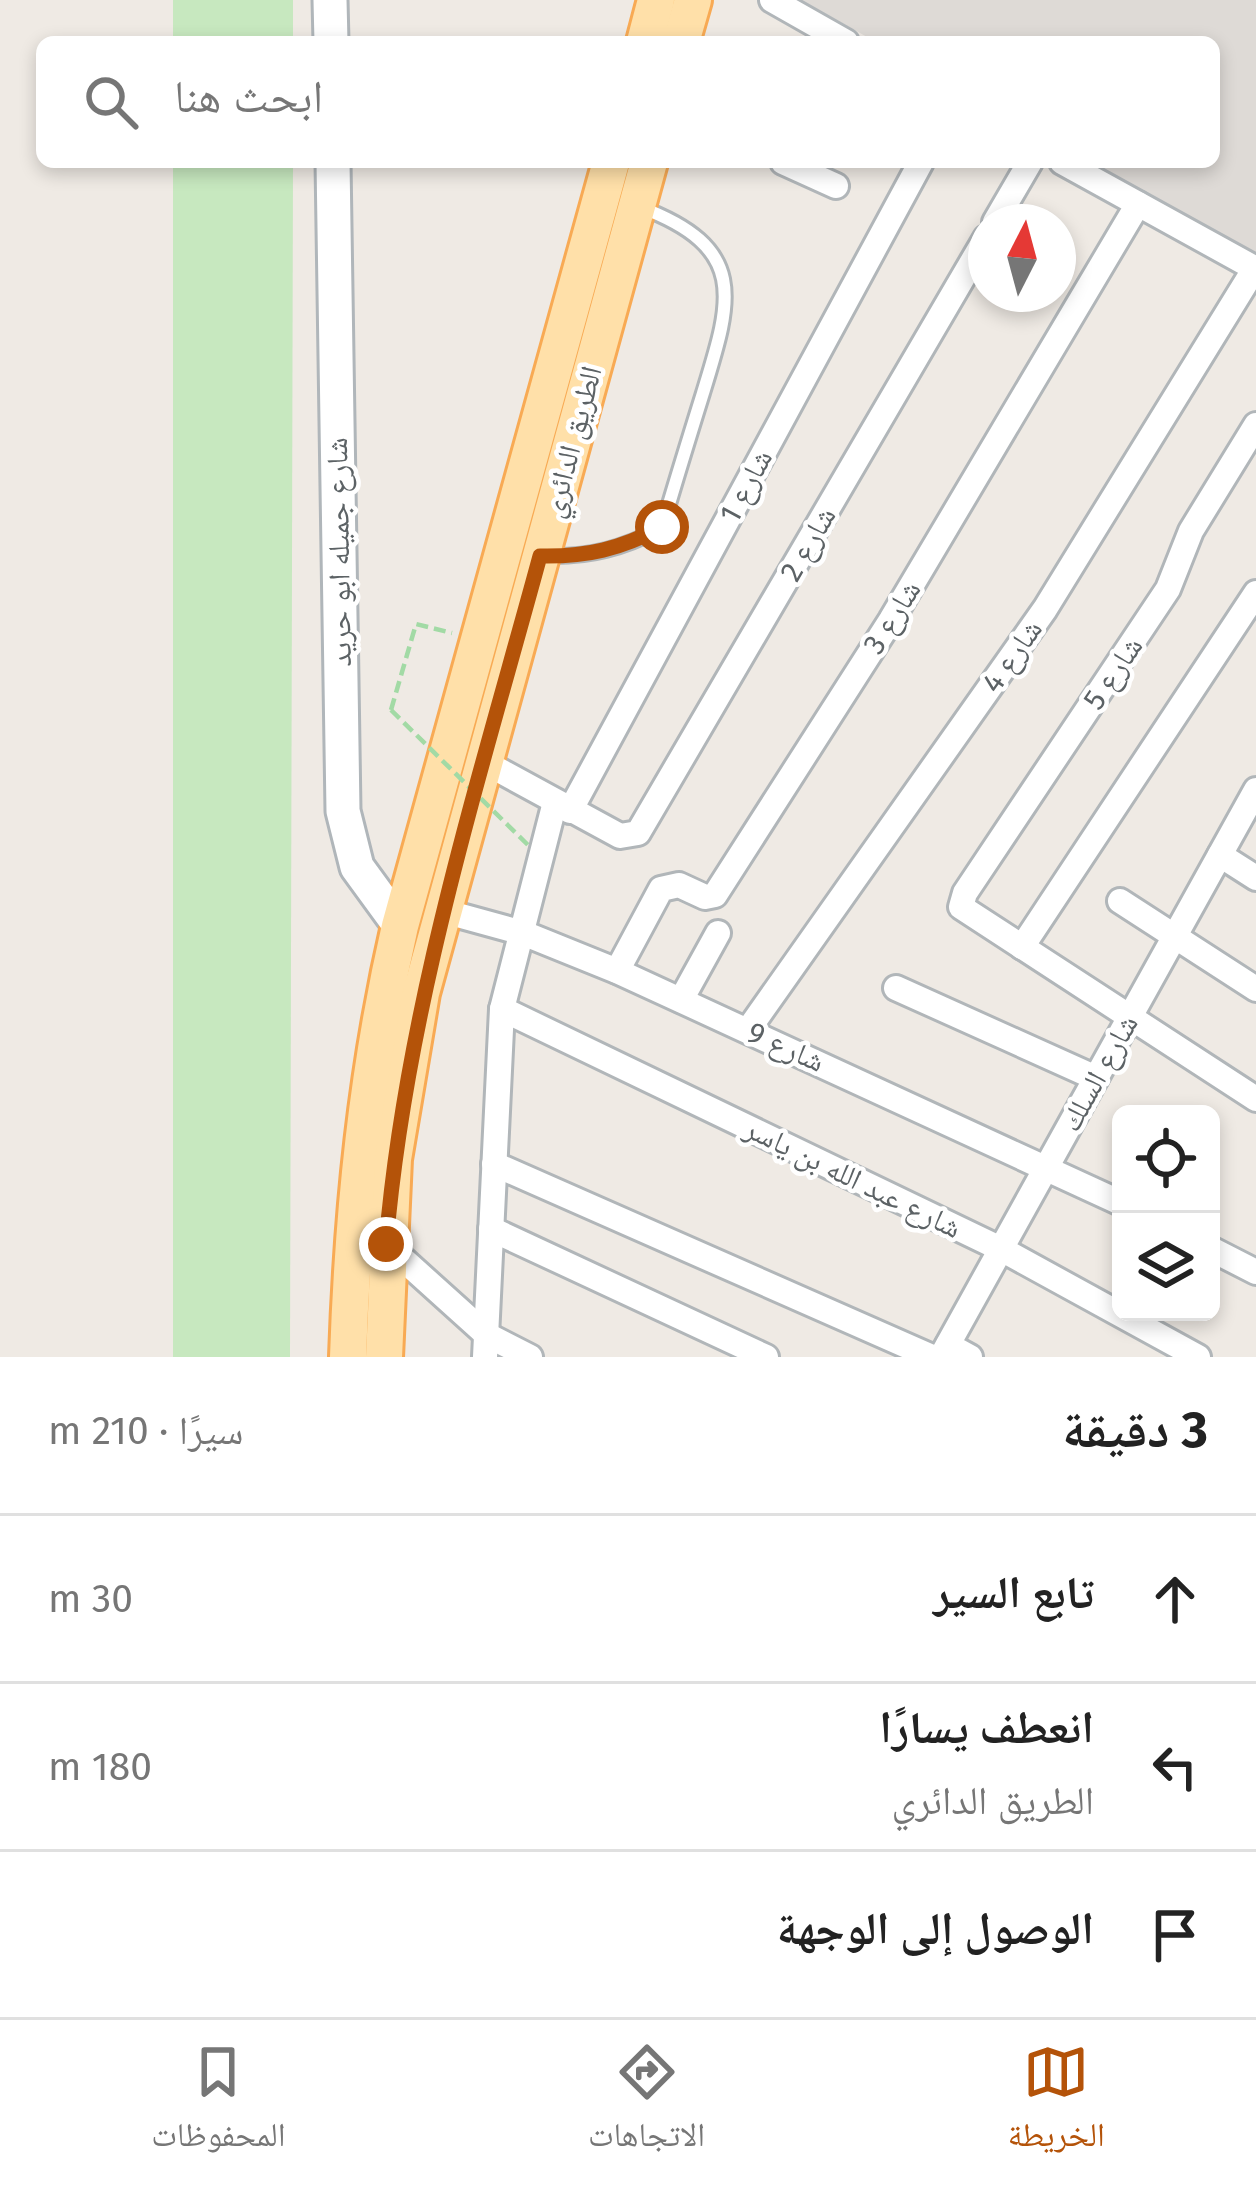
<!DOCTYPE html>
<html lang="ar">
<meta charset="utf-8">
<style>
:root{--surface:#fff;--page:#f6f6f6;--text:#222;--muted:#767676;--line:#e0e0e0;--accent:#b45309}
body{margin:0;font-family:"Fira Sans","Noto Naskh Arabic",sans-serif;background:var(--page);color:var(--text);direction:rtl}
.controls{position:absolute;right:36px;bottom:36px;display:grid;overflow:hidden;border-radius:18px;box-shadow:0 6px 18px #0003}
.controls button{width:108px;height:108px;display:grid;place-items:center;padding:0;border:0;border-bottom:3px solid var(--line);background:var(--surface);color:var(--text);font:60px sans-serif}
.compass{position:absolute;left:968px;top:204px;width:108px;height:108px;border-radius:50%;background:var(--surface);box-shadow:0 6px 18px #0003;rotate:6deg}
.stop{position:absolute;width:36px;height:36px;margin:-27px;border:9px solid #b45309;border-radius:50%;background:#fff}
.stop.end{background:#b45309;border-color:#fff;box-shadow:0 3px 12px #0008}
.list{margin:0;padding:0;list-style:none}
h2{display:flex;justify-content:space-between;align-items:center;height:156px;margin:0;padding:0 48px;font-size:51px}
h2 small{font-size:39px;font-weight:400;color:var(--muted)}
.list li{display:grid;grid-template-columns:78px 1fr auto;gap:36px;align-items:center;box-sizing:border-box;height:168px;padding:0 48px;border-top:3px solid var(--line)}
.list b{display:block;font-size:45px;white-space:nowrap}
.list p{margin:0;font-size:39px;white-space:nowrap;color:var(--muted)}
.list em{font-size:39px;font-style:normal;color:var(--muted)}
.icon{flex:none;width:66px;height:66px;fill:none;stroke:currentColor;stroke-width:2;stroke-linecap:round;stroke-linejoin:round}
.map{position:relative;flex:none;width:1256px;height:1357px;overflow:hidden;direction:ltr}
.search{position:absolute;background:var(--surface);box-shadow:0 6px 18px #0003;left:36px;right:36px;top:36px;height:132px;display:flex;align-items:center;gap:30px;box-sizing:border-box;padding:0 42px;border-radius:18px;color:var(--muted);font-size:45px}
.sheet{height:660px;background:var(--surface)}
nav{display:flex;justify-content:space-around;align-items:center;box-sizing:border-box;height:168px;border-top:3px solid var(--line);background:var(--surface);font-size:33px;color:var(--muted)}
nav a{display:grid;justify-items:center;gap:6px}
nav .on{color:var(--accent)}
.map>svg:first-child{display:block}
</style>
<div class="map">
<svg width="1256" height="1357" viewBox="0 0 1256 1357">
<rect width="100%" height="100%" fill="#efeae4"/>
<path fill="#dedad6" d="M 801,0 L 1256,0 L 1256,255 L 1090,162 L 1214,162 L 1214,42 L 876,42 Z"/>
<g fill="#c7e8bf">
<rect x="173" y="0" width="120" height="42"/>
<path d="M 173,162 L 293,162 L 290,1357 L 173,1357 Z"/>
</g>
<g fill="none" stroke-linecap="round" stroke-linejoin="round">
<defs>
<path id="lane" d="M 548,556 C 591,557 623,548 662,528 C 675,483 689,438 703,393 C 732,299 749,248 640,207"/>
<g id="street">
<path d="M 772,0 L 846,42"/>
<path d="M 783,162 L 836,186"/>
<path d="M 1062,162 L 1256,269"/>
<path d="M 995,222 L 1030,162"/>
<path d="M 1256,425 L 1191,531 L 1168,589 L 965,893 L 961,907 L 1256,1099"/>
<path d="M 484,762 L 620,836 L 638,833 L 986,238"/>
<path d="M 570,811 L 921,162"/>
<path d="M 1220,855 L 1256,878"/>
<path d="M 1120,901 L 1256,989"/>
<path d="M 443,911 L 523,933 L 617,971 L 1121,1203"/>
<path d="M 1022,947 L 1256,593"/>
<path d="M 617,971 L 661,889 L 679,885 L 705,897 L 715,895 L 891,620 L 1138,204"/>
<path d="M 896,988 L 1096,1078"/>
<path d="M 681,1000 L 718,933"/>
<path d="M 502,1009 L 1001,1249 L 1198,1357"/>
<path d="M 748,1030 L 1045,609 L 1255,268"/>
<path d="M 494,1164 L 932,1357"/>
<path d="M 491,1229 L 766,1357"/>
<path d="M 386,1244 L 487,1335 L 530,1357"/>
<path d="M 1211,1249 L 1256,1272"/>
<path d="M 948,1345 L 970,1357"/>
<path d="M 485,1357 L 502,1009 L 555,802"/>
<path d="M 941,1357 L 1256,790"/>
</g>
<g id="secondary">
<path d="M 330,0 L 331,42"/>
<path d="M 333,162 L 343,811 L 357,867 L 400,926"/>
</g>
<g id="primary">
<path d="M 645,42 L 656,0"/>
<path d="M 681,42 L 693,0"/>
<path d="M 348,1357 C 353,1210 367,1069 400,926 L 611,162"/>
<path d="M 384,1357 L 393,1159 L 421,993 L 649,162"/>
</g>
</defs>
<use href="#lane" stroke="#b1b6b9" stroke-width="18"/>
<use href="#street" stroke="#b1b6b9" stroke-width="30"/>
<use href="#secondary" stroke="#b0b6ba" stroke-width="39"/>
<use href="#primary" stroke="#f8aa54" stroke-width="42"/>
<path stroke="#a2daa5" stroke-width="4.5" stroke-dasharray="12 6" stroke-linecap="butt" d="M 391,710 L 416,624 L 452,633"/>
<use href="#lane" stroke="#fff" stroke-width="12"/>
<use href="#street" stroke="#fff" stroke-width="24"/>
<use href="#secondary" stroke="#fff" stroke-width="33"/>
<use href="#primary" stroke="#ffe0a9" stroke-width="36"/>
<path stroke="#a2daa5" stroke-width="4.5" stroke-dasharray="12 6" stroke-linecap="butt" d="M 391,710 L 529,846"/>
</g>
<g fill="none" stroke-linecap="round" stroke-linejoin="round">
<path stroke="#b45309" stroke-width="15" d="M 386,1244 C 406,1008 478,784 540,556 C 587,557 620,549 662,527"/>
</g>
<g text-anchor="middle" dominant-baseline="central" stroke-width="9" stroke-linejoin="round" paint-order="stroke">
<g font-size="30" fill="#5c6265" stroke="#fff">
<text transform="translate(572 442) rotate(-75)">الطريق الدائري</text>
<text transform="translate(746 486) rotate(-62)">شارع 1</text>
<text transform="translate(808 544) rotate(-60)">شارع 2</text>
<text transform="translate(339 552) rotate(-91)">شارع جميله ابو حريد</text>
<text transform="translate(892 617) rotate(-58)">شارع 3</text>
<text transform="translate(1012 656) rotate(-55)">شارع 4</text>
<text transform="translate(1113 673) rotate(-56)">شارع 5</text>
<text transform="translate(786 1047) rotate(24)">شارع 9</text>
<text transform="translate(1099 1073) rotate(-61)">شارع السلك</text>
<text transform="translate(853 1178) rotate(26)">شارع عبد الله بن ياسر</text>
</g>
</g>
</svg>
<div class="controls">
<button><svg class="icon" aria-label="locate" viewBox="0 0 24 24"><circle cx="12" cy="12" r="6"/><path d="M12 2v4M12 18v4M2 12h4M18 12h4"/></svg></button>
<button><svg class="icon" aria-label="layers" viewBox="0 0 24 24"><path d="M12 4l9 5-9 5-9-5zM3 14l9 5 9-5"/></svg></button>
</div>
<svg class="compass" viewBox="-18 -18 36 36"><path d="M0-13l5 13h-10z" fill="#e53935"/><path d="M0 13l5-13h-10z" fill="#767676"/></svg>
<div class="stop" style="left:662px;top:527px"></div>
<div class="stop end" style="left:386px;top:1244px"></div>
<div class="search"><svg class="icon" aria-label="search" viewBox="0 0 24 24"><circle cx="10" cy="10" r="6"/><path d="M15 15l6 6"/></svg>ابحث هنا</div>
</div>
<section class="sheet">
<h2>3 دقيقة<small>سيرًا · 210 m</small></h2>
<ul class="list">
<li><svg class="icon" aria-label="ahead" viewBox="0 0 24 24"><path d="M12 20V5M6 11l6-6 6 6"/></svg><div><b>تابع السير</b></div><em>30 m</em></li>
<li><svg class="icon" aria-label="left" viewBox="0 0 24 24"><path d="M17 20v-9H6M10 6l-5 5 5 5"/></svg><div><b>انعطف يسارًا</b><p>الطريق الدائري</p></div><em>180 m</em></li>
<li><svg class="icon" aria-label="arrive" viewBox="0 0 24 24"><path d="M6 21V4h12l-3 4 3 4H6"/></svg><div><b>الوصول إلى الوجهة</b></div></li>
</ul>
</section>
<nav>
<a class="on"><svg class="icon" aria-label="map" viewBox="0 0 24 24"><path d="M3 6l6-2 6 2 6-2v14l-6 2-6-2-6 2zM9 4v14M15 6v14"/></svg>الخريطة</a>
<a><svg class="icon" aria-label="directions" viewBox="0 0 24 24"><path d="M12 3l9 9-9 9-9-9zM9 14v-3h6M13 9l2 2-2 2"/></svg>الاتجاهات</a>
<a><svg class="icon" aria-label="saved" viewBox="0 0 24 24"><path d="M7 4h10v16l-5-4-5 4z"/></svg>المحفوظات</a>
</nav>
